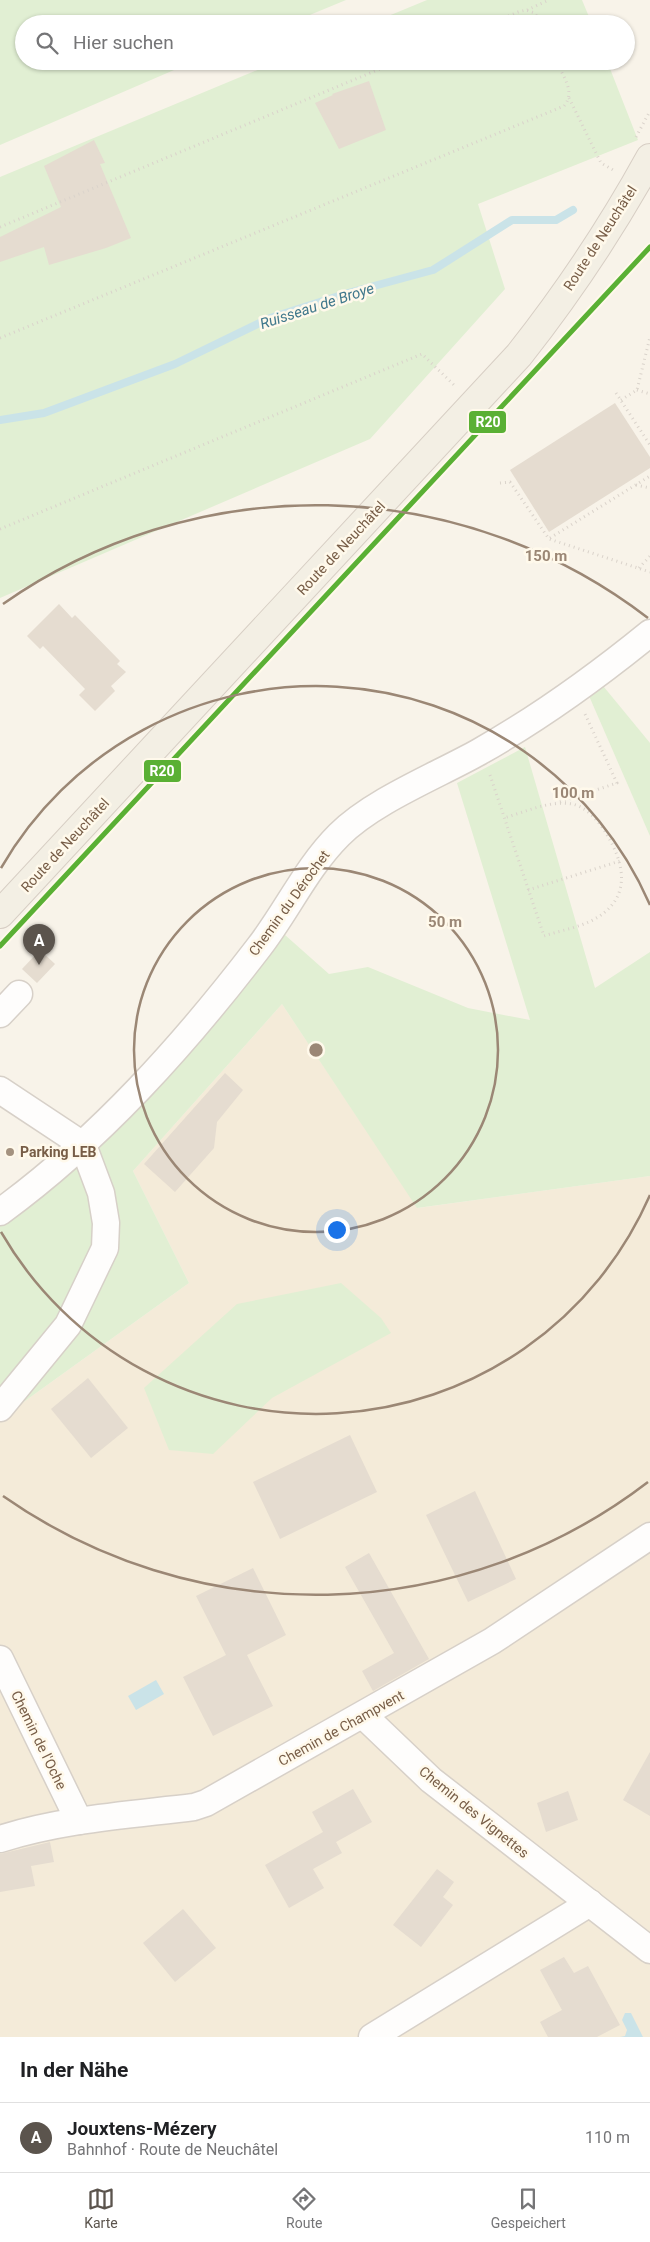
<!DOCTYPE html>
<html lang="de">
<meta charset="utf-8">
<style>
:root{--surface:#fff;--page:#f6f6f6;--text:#202124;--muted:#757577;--line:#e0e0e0;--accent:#5b544d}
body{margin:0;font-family:Roboto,sans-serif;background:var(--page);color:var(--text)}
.you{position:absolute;left:336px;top:1229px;width:18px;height:18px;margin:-12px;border:4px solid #fff;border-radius:50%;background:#1a73e8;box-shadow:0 0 0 8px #1a73e833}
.badge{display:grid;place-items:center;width:32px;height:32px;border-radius:50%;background:var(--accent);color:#fff;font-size:16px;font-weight:700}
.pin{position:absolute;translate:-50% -41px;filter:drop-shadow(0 1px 2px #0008)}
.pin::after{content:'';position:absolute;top:26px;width:18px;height:15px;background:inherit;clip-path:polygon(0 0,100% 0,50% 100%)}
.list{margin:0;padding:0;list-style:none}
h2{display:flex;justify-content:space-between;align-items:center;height:65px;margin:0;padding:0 20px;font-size:21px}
h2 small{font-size:16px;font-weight:400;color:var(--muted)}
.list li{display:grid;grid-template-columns:32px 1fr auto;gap:15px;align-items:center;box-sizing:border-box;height:70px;padding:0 20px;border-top:1px solid var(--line)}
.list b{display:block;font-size:19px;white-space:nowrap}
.list p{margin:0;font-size:16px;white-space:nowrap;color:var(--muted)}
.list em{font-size:16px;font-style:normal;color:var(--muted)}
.icon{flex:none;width:28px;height:28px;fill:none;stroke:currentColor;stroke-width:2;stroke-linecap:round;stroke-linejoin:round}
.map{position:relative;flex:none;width:650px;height:2037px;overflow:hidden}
.search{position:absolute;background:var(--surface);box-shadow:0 1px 4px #0004;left:15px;right:15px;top:15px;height:55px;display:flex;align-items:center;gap:12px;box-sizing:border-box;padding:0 18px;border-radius:28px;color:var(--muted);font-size:19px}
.sheet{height:135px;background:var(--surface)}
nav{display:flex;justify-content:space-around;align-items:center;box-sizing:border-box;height:70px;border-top:1px solid var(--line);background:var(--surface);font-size:14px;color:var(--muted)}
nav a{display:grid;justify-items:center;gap:2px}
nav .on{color:var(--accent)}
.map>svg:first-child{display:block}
</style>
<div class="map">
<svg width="650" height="2037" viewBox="0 0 650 2037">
<rect width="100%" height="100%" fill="#f8f3e9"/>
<path fill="#f4ebd9" d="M 282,1004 L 418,1208 L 650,1176 L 650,2037 L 0,2037 L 0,1419 L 189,1283 L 133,1171 Z"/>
<g fill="#e1efd3">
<path d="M 0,0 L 346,0 L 288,24 L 24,24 L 24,61 L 195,61 L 0,145 Z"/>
<path d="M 427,0 L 582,0 L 592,24 L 369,24 Z"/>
<path d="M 279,61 L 607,61 L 638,140 L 478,204 L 505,289 L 370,439 L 0,598 L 0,177 Z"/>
<path d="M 599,681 L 650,743 L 650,836 L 586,689 Z"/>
<path d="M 525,747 L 595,988 L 650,952 L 650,1176 L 417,1208 L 282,1004 L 133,1171 L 189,1283 L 0,1419 L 0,1224 L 97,1151 L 285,935 L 329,974 L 368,967 L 468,1008 L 530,1020 L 457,783 Z"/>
<path d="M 341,1283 L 381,1318 L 391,1333 L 272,1398 L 213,1454 L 169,1450 L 144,1388 L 237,1304 Z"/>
</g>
<g fill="#cae3e8">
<path d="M 156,1680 L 164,1694 L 136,1710 L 128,1696 Z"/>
<path d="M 625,2013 L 631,2013 L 643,2037 L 620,2037 L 625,2036 L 627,2030 L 622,2020 Z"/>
</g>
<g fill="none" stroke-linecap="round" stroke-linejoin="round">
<path stroke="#cae3e8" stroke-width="8" d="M 0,420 L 44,413 L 175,364 L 270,318 L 348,293 L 433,270 L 512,220 L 556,220 L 573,210"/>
</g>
<g fill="#e5dcd0">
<path d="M 369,81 L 386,130 L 339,149 L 315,103 L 333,95 L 332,94 Z"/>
<path d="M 94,140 L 105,163 L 100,164 L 131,238 L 106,248 L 49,265 L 44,247 L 0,262 L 0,237 L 61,207 L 44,166 Z"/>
<path d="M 615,403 L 650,457 L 650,468 L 549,532 L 510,470 Z"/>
<path d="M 59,604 L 72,618 L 75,615 L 120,661 L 117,664 L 126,672 L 111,686 L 115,691 L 95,711 L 79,695 L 85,689 L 43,646 L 40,649 L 27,636 Z"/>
<path d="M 40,950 L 55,964 L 37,983 L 22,969 Z"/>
<path d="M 225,1073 L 243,1090 L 217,1122 L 214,1148 L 175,1192 L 144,1164 Z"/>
<path d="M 88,1378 L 128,1428 L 91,1458 L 51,1409 Z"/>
<path d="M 350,1435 L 377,1492 L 280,1539 L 253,1482 Z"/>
<path d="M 475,1491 L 516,1579 L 468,1602 L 426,1515 Z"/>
<path d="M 369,1553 L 429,1659 L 373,1691 L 362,1671 L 394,1653 L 345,1567 Z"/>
<path d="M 253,1568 L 286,1635 L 247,1655 L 273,1706 L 213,1736 L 183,1677 L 226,1655 L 196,1596 Z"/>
<path d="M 650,1752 L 650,1816 L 623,1800 Z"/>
<path d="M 353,1789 L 372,1822 L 336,1842 L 342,1853 L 313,1869 L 324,1888 L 289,1908 L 265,1865 L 323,1832 L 312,1812 Z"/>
<path d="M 568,1791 L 578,1820 L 546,1832 L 537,1803 Z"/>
<path d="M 50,1842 L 54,1862 L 31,1866 L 35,1886 L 0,1892 L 0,1854 Z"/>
<path d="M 437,1869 L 454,1882 L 443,1897 L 453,1905 L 421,1947 L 393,1925 Z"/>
<path d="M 183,1909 L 216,1948 L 175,1982 L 143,1943 Z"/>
<path d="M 564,1957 L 574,1973 L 588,1966 L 620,2025 L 597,2037 L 548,2037 L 540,2022 L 562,2010 L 540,1970 Z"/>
</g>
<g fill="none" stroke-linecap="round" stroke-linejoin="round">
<defs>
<g id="minor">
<path d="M 0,1014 L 19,994"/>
<path d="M 0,1090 L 83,1145"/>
<path d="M 0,1212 C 100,1139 184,1045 259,947 C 287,911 306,868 339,835 C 373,801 436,776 479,752 C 539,718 596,677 650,633"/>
<path d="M 0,1408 L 68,1325 L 105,1248 L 106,1223 L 101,1193 L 83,1145"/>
<path d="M 0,1659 L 79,1821"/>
<path d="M 363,1715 L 431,1780 L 650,1950"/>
<path d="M 0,1839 C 63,1819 129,1815 194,1807 L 206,1803 L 492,1641 L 650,1536"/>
<path d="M 372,2037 L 590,1903"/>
</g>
<path id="major" d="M 0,914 L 519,355 C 568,293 612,227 650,158"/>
</defs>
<use href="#minor" stroke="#d7d0c8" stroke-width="29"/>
<use href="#major" stroke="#d7cec4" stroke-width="30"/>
<g stroke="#dad3cb" stroke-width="3" stroke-dasharray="1 4" stroke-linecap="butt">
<path d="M 527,10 L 549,0"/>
<path d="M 490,24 L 518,12 L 526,10 L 535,13 L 540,24"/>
<path d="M 569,98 L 601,163 L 613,170"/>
<path d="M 636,137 L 650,111"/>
<path d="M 0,227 L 399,61"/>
<path d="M 0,338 L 564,106 C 576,92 563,76 556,61"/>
<path d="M 637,390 L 650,394"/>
<path d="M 616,393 L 650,445"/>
<path d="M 621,400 L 637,390 L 650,337"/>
<path d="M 500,483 L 510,482 L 549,539 L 650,572"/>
<path d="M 636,485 L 650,488"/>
<path d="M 0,529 L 422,354 L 455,386"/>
<path d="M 550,538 L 650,476"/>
<path d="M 639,568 L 650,556"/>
<path d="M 490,775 L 544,936 C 559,931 576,928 591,921 C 632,900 626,866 606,833 C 599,821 585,806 572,804 C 550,800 525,812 504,818"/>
<path d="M 560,802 L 617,783 L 585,714"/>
<path d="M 528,890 L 620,861"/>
</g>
<use href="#minor" stroke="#fefdfc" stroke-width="26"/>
<use href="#major" stroke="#f3efe4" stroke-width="28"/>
<defs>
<path id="rail-1" d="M 0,946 L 650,247"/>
</defs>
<use href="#rail-1" stroke="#fff9eb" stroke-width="9"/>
<use href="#rail-1" stroke="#5ab034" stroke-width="5"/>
</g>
<g fill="none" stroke="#9b8775" stroke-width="2.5">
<circle cx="316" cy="1050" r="182"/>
<path d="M650 1195A364 364 0 0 1 1 1232M1 868A364 364 0 0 1 650 905"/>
<path d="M648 1482A545 545 0 0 1 3 1496M3 604A545 545 0 0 1 648 618"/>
</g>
<circle fill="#a49280" stroke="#fff9eb" stroke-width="2" cx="10" cy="1152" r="5"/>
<g text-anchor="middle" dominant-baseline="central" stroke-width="5" stroke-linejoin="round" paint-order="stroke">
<g font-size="14" fill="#775d47" stroke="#fff9eb">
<text transform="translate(600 238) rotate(-57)">Route de Neuchâtel</text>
<text transform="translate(341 548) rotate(-47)">Route de Neuchâtel</text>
<text transform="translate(65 845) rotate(-47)">Route de Neuchâtel</text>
<text transform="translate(289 903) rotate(-54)">Chemin du Dérochet</text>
<text transform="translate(341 1728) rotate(-29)">Chemin de Champvent</text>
<text transform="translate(39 1740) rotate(64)">Chemin de l'Oche</text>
<text transform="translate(474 1812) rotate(39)">Chemin des Vignettes</text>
</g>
<g font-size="14" font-weight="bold" fill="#775d47" stroke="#fff9eb" text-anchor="start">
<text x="20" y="1152">Parking LEB</text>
</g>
<g font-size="15" font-style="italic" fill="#40788c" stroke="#fff9eb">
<text transform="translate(317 306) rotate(-18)">Ruisseau de Broye</text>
</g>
</g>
<circle cx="316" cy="1050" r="8" fill="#9b8775" stroke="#fff9eb" stroke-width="2.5"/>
<g font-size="15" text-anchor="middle" font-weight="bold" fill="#9b8775" stroke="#fff9eb" stroke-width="5" stroke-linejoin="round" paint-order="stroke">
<text x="546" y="561">150 m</text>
<text x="573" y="798">100 m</text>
<text x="445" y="927">50 m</text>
</g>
<g stroke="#fff9eb" stroke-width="2">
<rect x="468" y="410" width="39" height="24" rx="5" fill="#5ab034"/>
<rect x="143" y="759" width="39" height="24" rx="5" fill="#5ab034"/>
</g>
<g font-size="14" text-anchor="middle" font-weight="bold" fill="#fff">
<text x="488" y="427">R20</text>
<text x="162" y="776">R20</text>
</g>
</svg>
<div class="you"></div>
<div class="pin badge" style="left:39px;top:965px">A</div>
<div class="search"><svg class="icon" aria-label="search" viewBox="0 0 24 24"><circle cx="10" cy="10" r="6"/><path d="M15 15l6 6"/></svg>Hier suchen</div>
</div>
<section class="sheet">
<h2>In der Nähe<small></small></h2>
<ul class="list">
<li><span class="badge">A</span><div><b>Jouxtens-Mézery</b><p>Bahnhof · Route de Neuchâtel</p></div><em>110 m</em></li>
</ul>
</section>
<nav>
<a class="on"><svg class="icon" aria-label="map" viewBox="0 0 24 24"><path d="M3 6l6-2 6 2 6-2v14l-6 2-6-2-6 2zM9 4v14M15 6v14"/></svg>Karte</a>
<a><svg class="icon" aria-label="directions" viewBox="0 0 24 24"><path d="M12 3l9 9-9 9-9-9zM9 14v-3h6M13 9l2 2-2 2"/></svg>Route</a>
<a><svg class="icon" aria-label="saved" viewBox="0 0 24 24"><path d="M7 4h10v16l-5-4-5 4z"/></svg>Gespeichert</a>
</nav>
